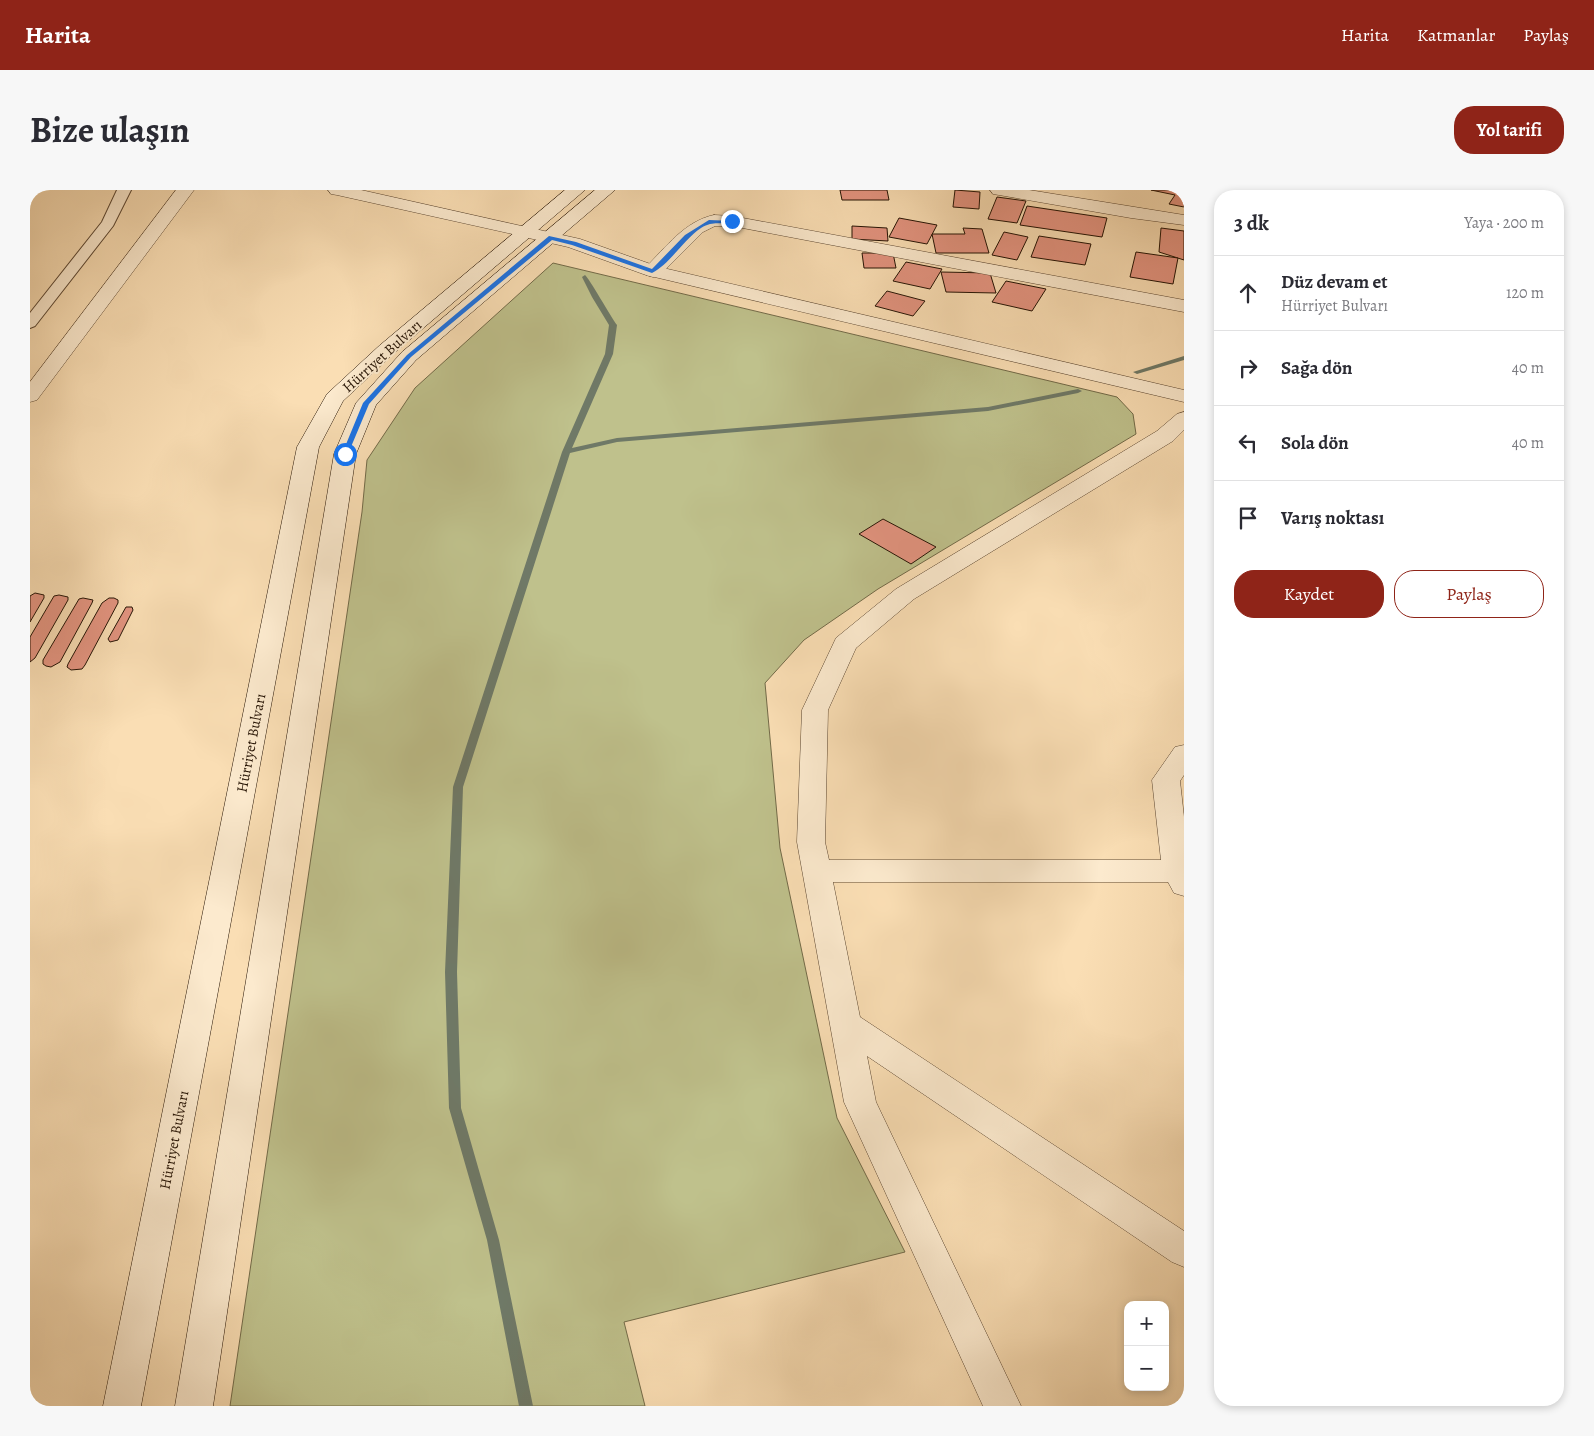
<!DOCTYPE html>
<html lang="tr">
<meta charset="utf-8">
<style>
:root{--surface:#fff;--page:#f7f7f7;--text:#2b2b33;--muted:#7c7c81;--line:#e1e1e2;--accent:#8f2418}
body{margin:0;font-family:Alegreya,serif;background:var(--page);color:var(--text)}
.controls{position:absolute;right:15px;bottom:15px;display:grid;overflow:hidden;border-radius:10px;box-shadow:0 2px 8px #0003}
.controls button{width:45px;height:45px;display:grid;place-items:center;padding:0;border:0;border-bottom:1px solid var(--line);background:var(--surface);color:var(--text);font:25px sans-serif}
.stop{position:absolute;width:15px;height:15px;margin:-11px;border:4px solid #1a73e8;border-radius:50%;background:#fff}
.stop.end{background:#1a73e8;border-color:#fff;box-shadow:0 1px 5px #0008}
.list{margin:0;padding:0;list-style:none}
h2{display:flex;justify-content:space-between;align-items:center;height:65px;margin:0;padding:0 20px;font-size:21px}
h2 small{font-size:16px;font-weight:400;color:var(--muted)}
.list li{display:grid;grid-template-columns:32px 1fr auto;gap:15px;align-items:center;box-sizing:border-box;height:75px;padding:0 20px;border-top:1px solid var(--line)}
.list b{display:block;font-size:19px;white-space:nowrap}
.list p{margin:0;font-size:16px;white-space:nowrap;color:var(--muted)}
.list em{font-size:16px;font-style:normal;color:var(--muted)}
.actions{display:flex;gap:10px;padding:15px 20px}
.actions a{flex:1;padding:11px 0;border:1px solid var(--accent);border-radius:20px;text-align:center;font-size:18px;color:var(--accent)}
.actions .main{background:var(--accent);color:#fff}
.icon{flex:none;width:28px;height:28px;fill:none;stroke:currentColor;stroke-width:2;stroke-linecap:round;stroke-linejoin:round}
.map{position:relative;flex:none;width:1154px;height:1216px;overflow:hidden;border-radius:20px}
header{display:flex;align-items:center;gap:30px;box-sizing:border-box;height:70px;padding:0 25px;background:var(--accent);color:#fff}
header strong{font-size:24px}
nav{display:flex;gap:28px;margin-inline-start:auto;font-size:18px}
.intro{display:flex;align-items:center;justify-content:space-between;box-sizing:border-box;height:120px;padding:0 30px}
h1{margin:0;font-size:35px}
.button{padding:12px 22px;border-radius:20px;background:var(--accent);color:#fff;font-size:18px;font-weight:700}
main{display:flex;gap:30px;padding:0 30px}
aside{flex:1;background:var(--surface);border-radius:20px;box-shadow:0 2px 8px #0003}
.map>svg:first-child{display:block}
</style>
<header>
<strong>Harita</strong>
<nav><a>Harita</a><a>Katmanlar</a><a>Paylaş</a></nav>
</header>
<div class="intro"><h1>Bize ulaşın</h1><a class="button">Yol tarifi</a></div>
<main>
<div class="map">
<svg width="1154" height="1216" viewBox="0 0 1154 1216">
<rect width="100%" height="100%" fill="#fadeb4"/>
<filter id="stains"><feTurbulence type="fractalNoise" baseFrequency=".004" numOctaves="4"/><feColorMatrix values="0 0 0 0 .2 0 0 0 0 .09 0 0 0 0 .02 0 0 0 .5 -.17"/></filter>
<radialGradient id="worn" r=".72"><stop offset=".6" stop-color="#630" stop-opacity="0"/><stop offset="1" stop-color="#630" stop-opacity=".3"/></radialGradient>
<path fill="#bfc18c" stroke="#726a48" d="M 523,73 L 1087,207 L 1103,224 L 1106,244 L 848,399 L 774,450 L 735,493 L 750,658 L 807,928 L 875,1062 L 594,1132 L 615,1216 L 200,1216 L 332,322 L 337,270 L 385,198 Z"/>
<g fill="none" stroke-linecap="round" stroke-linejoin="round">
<g fill="#6f7967" fill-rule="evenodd">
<path d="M 555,85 C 559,88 581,127 587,135 L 583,164 L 542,258 L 587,248 L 958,217 L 1048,199 L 1052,201 L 1048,203 L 958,221 L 587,252 L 540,263 L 433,597 L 427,782 L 431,918 L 469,1050 L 503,1216 L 489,1216 L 457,1050 L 419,918 L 415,782 L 423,597 L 532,262 L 575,164 L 579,135 L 562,107 L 552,87 Z"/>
<path d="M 1154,166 L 1154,170 L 1107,184 L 1103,182 Z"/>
</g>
</g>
<g fill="#e39480" stroke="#261405">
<path d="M 810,0 L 857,0 L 859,10 L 812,10 Z"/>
<path d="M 925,0 L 950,2 L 949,19 L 923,17 Z"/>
<path d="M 1121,0 L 1154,0 L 1154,17 L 1139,14 L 1145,5 Z"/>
<path d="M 967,7 L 996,11 L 987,33 L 958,29 Z"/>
<path d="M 997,16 L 1077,28 L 1072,47 L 990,35 Z"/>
<path d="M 869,28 L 907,35 L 897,54 L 859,47 Z"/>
<path d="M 822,36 L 857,38 L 858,51 L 822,49 Z"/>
<path d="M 933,38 L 952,39 L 959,63 L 906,63 L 902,44 L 935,44 Z"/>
<path d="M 1131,38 L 1154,41 L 1154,70 L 1129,62 Z"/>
<path d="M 974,42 L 998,47 L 987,70 L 962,65 Z"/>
<path d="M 1009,46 L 1061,54 L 1055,75 L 1001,67 Z"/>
<path d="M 1106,62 L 1148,68 L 1143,94 L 1100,87 Z"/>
<path d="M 832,63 L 863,63 L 866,78 L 834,78 Z"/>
<path d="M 876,72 L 912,79 L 900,99 L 863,91 Z"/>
<path d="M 911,82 L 960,83 L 966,103 L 916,102 Z"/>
<path d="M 976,91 L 1016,99 L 1002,121 L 962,112 Z"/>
<path d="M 857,101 L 895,111 L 883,126 L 845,116 Z"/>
<path d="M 853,329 L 906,357 L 881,374 L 829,344 Z"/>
<path d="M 5,403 L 14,405 L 14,408 L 0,432 L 0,406 Z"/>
<path d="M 29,405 L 38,407 L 38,410 L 5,468 L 0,472 L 0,447 L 24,406 Z"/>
<path d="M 53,408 L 63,410 L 62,413 L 30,472 L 21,477 L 16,476 L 13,474 L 13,470 L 49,409 Z"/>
<path d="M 79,408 L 84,408 L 88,410 L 88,413 L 55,475 L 52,479 L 41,480 L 37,477 L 38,474 L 72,413 Z"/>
<path d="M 96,417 L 102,417 L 103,420 L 88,450 L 80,452 L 78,449 Z"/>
</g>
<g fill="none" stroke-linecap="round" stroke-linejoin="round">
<defs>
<path id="service" d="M 87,0 L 101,0 L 83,36 L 5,136 L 0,138 L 0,123 L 72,32 Z"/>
<g id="minor">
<path d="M 146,0 L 164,0 L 7,210 L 0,212 L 0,192 Z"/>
<path d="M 298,0 L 331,0 L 496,37 L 502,38 L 505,42 L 502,46 L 496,47 L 307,5 L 301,4 Z"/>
<path d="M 960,0 L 999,0 L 1154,25 L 1154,35 L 1101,28 L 969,5 L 963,4 Z"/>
<path d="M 684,25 L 702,26 L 1154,110 L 1154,122 L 702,36 L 685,36 L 673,42 L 630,85 L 623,87 L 616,85 L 614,81 L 616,77 C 636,57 655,31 684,25 Z"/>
<path d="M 1154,222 L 1154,240 L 1143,251 L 884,409 L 826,458 L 798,520 L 795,652 L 799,670 L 1131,670 L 1122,590 L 1145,557 L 1154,555 L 1154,585 L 1150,591 L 1154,627 L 1154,706 L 1144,703 L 1138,692 L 803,692 L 830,827 L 1154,1041 L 1154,1077 L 1142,1072 L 837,866 L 846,912 L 991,1216 L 953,1216 L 814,912 L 767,652 L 772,520 L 806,448 L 866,399 L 1127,241 L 1147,224 Z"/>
</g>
<path id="tertiary" d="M 496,37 L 550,49 L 629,77 L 1154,200 L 1154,212 L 616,85 L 538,57 L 490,46 L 487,42 L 490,38 Z"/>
<g id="secondary">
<path d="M 535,0 L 555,0 L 363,164 L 313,211 L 289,257 L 111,1216 L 73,1216 L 267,257 L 297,204 L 349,156 Z"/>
<path d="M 565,0 L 585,0 L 386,170 L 346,215 L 326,264 L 183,1216 L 145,1216 L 304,264 L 326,213 L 372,162 Z"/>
</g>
</defs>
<use href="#service" stroke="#5b4631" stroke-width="2"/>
<use href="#minor" stroke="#5b4631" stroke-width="1"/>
<use href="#tertiary" stroke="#5b4631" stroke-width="1"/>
<use href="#secondary" stroke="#261405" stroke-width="1"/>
<use href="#service" fill="#fceace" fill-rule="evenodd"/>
<use href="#minor" fill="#fceace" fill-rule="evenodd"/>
<use href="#tertiary" fill="#fceace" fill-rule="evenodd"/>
<use href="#secondary" fill="#fceace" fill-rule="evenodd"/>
</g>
<path fill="#1a73e8" d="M 679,30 L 704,31 C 693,37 686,29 671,38 C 653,50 641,73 622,83 L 542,55 L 522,50 L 381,167 L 339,214 L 318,264 L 315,265 L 312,264 L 333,213 L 377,165 L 519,46 L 546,52 L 622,79 L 655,45 Z"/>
<g text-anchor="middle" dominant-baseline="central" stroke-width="4" stroke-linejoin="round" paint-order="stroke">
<g font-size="15" fill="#261405" stroke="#fceace">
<text transform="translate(352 166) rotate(-42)">Hürriyet Bulvarı</text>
<text transform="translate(221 553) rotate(-79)">Hürriyet Bulvarı</text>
<text transform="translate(144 950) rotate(-79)">Hürriyet Bulvarı</text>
</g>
</g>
<rect width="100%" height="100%" filter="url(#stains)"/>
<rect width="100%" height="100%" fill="url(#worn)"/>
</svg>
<div class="controls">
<button>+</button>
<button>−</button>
</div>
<div class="stop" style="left:315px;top:264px"></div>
<div class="stop end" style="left:702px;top:31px"></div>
</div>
<aside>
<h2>3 dk<small>Yaya · 200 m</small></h2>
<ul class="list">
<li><svg class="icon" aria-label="ahead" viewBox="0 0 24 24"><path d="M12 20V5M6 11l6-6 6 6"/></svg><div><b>Düz devam et</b><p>Hürriyet Bulvarı</p></div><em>120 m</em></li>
<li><svg class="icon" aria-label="right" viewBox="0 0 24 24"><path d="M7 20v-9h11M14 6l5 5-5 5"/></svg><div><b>Sağa dön</b></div><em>40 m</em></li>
<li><svg class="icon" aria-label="left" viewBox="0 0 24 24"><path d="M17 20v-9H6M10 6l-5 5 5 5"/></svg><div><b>Sola dön</b></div><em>40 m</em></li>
<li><svg class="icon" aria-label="arrive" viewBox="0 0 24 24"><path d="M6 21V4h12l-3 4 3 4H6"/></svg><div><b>Varış noktası</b></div></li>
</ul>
<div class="actions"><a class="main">Kaydet</a><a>Paylaş</a></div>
</aside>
</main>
